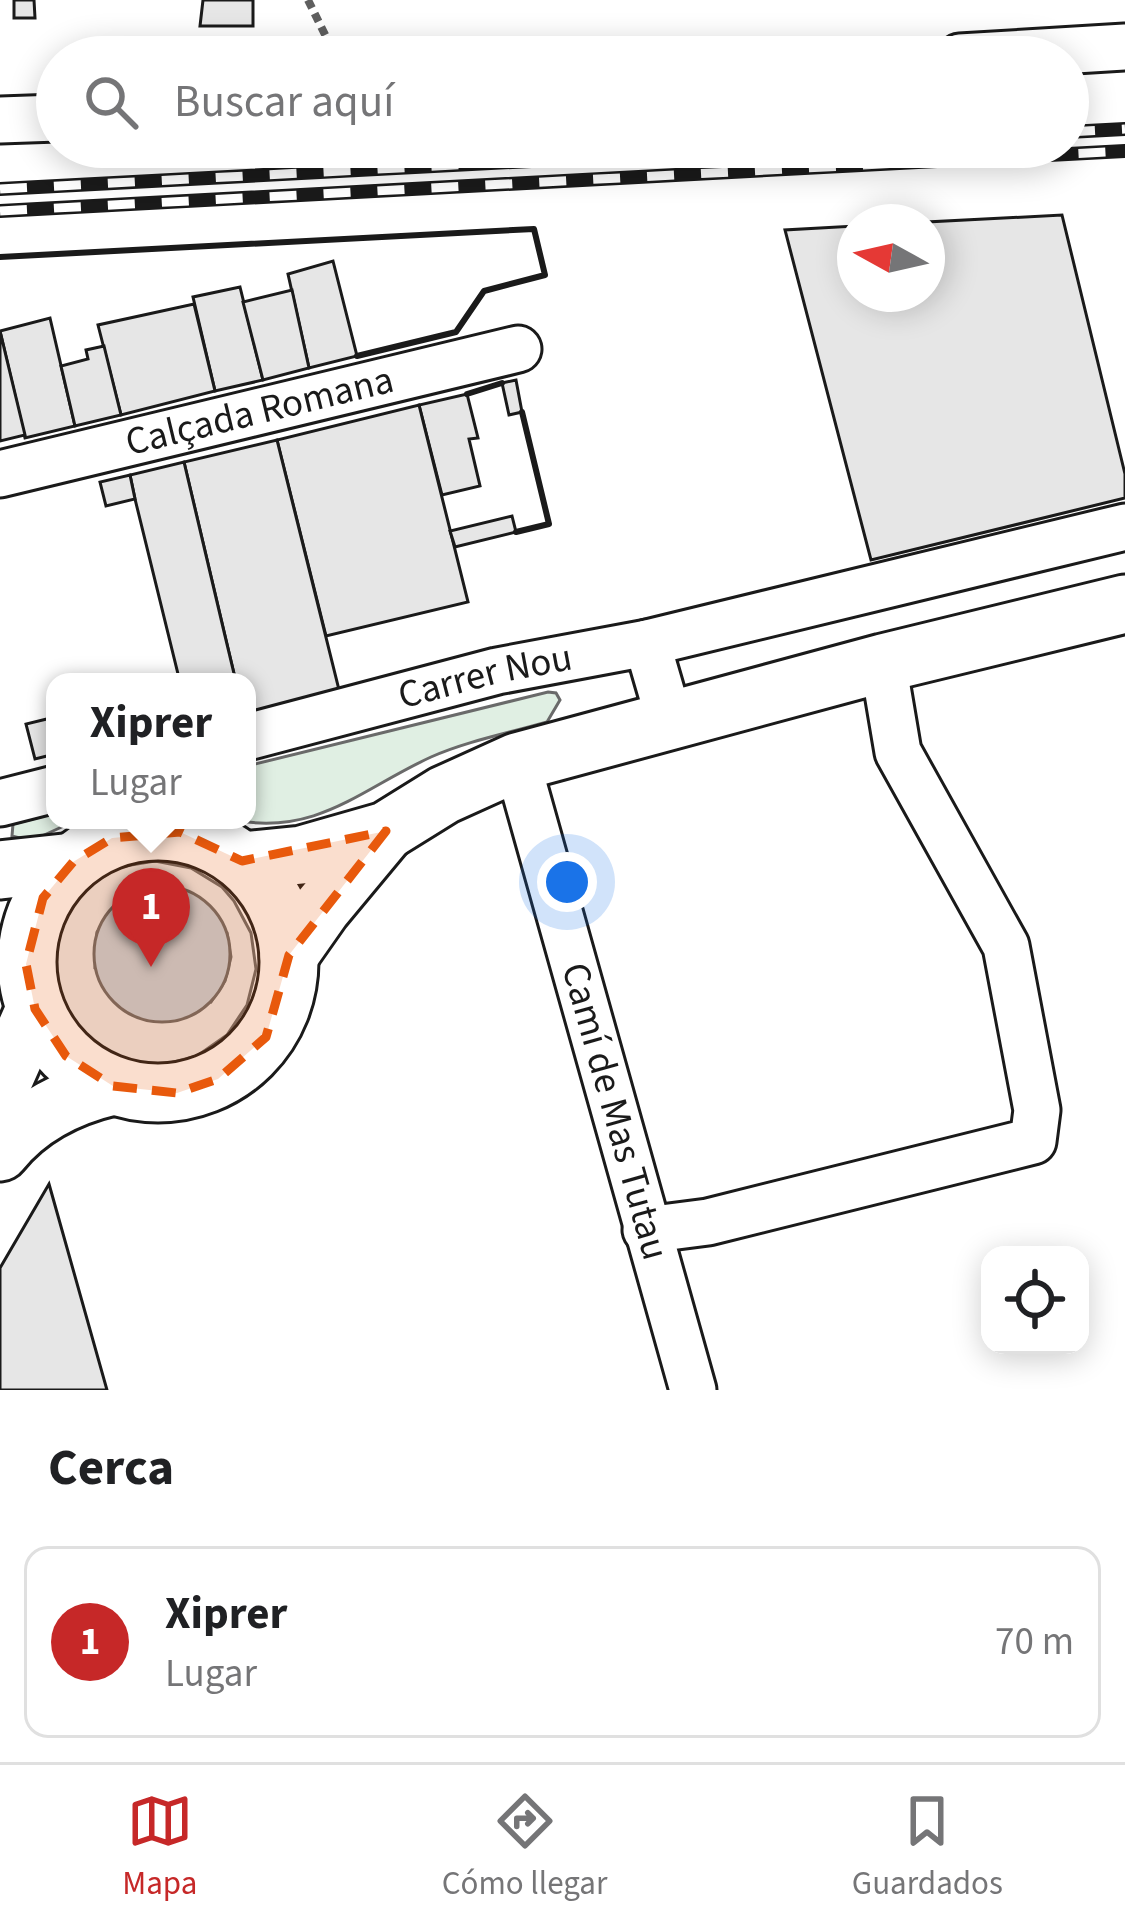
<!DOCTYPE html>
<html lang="es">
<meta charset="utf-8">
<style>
:root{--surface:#fff;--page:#f6f6f6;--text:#202124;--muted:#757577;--line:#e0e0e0;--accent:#c62828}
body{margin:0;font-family:"Source Sans 3",sans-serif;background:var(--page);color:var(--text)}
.controls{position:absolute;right:36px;bottom:36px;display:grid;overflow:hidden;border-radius:24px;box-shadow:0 6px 30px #0003}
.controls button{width:108px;height:108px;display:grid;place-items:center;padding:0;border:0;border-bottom:3px solid var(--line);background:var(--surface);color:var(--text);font:60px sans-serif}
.compass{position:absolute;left:837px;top:204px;width:108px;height:108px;border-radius:50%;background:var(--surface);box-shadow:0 6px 30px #0003;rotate:278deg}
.you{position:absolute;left:567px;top:882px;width:42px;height:42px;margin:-30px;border:9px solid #fff;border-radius:50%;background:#1a73e8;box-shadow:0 0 0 18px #1a73e833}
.badge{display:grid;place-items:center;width:78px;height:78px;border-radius:50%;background:var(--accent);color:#fff;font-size:39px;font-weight:700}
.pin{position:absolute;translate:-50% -99px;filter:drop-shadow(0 3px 6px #0008)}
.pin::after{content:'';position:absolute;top:63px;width:42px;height:36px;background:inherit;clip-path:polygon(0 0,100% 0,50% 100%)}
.popup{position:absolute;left:46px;top:673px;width:210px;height:156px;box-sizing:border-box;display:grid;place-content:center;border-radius:24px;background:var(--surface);filter:drop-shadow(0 3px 9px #0005);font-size:39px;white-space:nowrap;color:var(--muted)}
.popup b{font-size:45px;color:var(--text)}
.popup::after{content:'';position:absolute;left:50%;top:100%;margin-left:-24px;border:24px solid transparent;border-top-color:var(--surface)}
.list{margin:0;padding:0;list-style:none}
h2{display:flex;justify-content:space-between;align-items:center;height:156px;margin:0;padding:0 48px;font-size:51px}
h2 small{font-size:39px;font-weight:400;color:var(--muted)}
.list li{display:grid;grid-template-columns:78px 1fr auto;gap:36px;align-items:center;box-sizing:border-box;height:192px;margin:0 24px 24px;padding:0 24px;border:3px solid var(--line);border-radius:24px}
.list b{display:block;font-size:45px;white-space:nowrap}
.list p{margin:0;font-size:39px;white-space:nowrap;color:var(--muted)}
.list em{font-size:39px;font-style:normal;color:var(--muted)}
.icon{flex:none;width:66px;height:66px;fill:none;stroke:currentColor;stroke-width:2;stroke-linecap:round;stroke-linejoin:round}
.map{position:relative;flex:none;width:1125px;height:1390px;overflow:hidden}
.search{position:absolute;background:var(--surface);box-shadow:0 6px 30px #0003;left:36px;right:36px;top:36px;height:132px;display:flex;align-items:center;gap:30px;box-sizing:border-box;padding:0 42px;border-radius:66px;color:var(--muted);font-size:45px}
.sheet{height:372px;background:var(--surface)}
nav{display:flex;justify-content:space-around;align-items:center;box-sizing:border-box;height:168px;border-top:3px solid var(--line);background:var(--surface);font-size:33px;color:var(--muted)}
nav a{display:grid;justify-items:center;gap:6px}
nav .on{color:var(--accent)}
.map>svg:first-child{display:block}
</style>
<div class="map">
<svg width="1125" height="1390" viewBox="0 0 1125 1390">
<rect width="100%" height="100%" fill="#fff"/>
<g fill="#e0efe3" stroke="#6a6a6a" stroke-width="3">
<path d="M 548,692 L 556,693 L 560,700 L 547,722 C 509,733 467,741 431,757 C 361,789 317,836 234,820 L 247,820 L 247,766 Z"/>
<path d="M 55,813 L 55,820 L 77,820 L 31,841 L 12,836 L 13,824 Z"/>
</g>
<path fill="#ededed" stroke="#6a6a6a" stroke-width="3" fill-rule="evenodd" d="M 155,861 L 191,868 L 222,887 L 234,901 L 251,933 L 256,969 L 247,1005 L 227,1035 L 197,1056 L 162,1065 L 125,1061 L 93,1046 L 68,1019 L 54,985 L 52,967 L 58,931 L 75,899 L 88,886 L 119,867 ZM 118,902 L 227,933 L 231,957 L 225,981 L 211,1002 L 95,968 L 97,932 Z"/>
<circle fill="#c6d2dc" stroke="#6a6a6a" stroke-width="3" cx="162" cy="954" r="68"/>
<g fill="#e6e6e6" stroke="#1a1a1a" stroke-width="3">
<path d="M 14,0 L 34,0 L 35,18 L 14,18 Z"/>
<path d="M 203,0 L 253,0 L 253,26 L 200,26 Z"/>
<path d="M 1062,215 L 1125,474 L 1125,498 L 871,560 L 785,230 L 855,226 L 855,294 L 927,294 L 927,222 Z"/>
<path d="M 333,261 L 357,356 L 309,368 L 288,274 Z"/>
<path d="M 240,287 L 263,380 L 215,391 L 193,297 Z"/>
<path d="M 292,290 L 309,368 L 263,380 L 243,302 Z"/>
<path d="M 194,304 L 215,391 L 121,415 L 98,325 Z"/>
<path d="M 50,318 L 75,426 L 25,438 L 0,331 Z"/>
<path d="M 0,331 L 25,435 L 0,441 Z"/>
<path d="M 104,346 L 121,415 L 75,426 L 61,366 L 88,359 L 86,350 Z"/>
<path d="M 516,380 L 522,412 L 509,415 L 502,383 Z"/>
<path d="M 467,394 L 478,438 L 469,439 L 480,486 L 442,495 L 419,405 Z"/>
<path d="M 419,405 L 468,602 L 326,636 L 277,440 Z"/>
<path d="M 277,440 L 342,702 L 247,725 L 247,682 L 236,682 L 184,462 Z"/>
<path d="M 184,462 L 225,636 L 236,682 L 180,682 L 135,499 L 130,475 Z"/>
<path d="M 130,475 L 135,499 L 106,506 L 100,482 Z"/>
<path d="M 512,516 L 516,532 L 455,547 L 450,531 Z"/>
<path d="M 55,717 L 55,754 L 35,759 L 26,724 Z"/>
<path d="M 49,1184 L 107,1390 L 0,1390 L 0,1268 Z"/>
</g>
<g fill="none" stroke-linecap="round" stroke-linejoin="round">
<defs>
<g id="minor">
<path d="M 960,57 L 1125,47"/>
<path d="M 0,120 L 57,118"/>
<path id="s1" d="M 0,474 L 518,349"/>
<path d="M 647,643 L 1125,527"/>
<path id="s2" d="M 247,737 L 497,671 L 647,643 L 670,722"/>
<path id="s3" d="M 517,762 L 693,1390"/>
<path d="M 0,803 L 55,789"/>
<path d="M 646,1230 L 708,1222 L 1033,1141 L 1037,1110 L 1006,946 L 898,752 L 883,663"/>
</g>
<g id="major">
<circle cx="158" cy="962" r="131"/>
<path d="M 242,861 L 302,855 L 386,831 L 444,795 L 517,762 L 883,663 L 1125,604"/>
<path d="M 0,870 L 73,862"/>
<path d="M 289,955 L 322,908 L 386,831"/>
<path d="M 0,1088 L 35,1009"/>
<path d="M 0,1152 C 28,1117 70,1096 113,1086"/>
</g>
</defs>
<use href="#minor" stroke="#1a1a1a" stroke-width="51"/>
<use href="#major" stroke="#1a1a1a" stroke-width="63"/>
<path stroke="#5f5f5f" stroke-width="8" stroke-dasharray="9 6" stroke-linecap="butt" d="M 308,0 L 336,57"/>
<use href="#minor" stroke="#fff" stroke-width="45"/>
<use href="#major" stroke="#fff" stroke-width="57"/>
<defs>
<g id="rail">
<path d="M 1068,132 L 1125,129"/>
<path d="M 0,189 L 795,147"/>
<path d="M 0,211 L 1125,151"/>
</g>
</defs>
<use href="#rail" stroke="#1a1a1a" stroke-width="14"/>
<use href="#rail" stroke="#fff" stroke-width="9" stroke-dasharray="27" stroke-linecap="butt"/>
<g stroke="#1a1a1a" stroke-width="6">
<path d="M 0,257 L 534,229 L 545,275 L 484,291 L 456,332 L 357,356"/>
<path d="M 467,394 L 502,383"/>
<path d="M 516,532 L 549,524 L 522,412"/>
</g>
</g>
<path fill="#e8590c" fill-opacity="0.2" stroke="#e8590c" stroke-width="9" stroke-dasharray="24 15" stroke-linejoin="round" d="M 386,831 L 289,955 L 266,1037 L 218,1079 L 177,1093 L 113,1086 L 66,1056 L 35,1009 L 26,964 L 43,898 L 73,862 L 112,838 L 180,832 L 242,861 Z"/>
<g text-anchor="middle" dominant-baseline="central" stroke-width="9" stroke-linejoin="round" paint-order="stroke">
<g font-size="39" fill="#1a1a1a" stroke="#fff">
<text stroke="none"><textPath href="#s1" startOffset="267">Calçada Romana</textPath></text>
<text stroke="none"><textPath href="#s2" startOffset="246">Carrer Nou</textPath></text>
<text stroke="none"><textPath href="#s3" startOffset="363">Camí de Mas Tutau</textPath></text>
</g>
</g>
</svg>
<div class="controls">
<button><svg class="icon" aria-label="locate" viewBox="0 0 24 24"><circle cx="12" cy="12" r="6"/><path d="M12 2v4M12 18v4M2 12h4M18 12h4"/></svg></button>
</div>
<svg class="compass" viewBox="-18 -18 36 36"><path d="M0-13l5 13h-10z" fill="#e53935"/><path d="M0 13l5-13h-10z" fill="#757577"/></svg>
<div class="you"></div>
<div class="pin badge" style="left:151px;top:967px">1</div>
<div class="popup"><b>Xiprer</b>Lugar</div>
<div class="search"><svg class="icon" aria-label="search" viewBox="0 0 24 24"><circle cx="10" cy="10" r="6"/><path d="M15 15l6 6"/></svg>Buscar aquí</div>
</div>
<section class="sheet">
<h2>Cerca<small></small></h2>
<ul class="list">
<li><span class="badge">1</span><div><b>Xiprer</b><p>Lugar</p></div><em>70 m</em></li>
</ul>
</section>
<nav>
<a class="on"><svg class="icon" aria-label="map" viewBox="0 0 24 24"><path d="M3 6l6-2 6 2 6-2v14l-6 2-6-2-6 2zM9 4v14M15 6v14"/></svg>Mapa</a>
<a><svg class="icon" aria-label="directions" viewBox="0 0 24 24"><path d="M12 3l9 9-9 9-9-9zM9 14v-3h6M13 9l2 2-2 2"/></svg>Cómo llegar</a>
<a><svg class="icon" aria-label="saved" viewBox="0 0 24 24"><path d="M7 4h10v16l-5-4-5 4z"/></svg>Guardados</a>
</nav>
